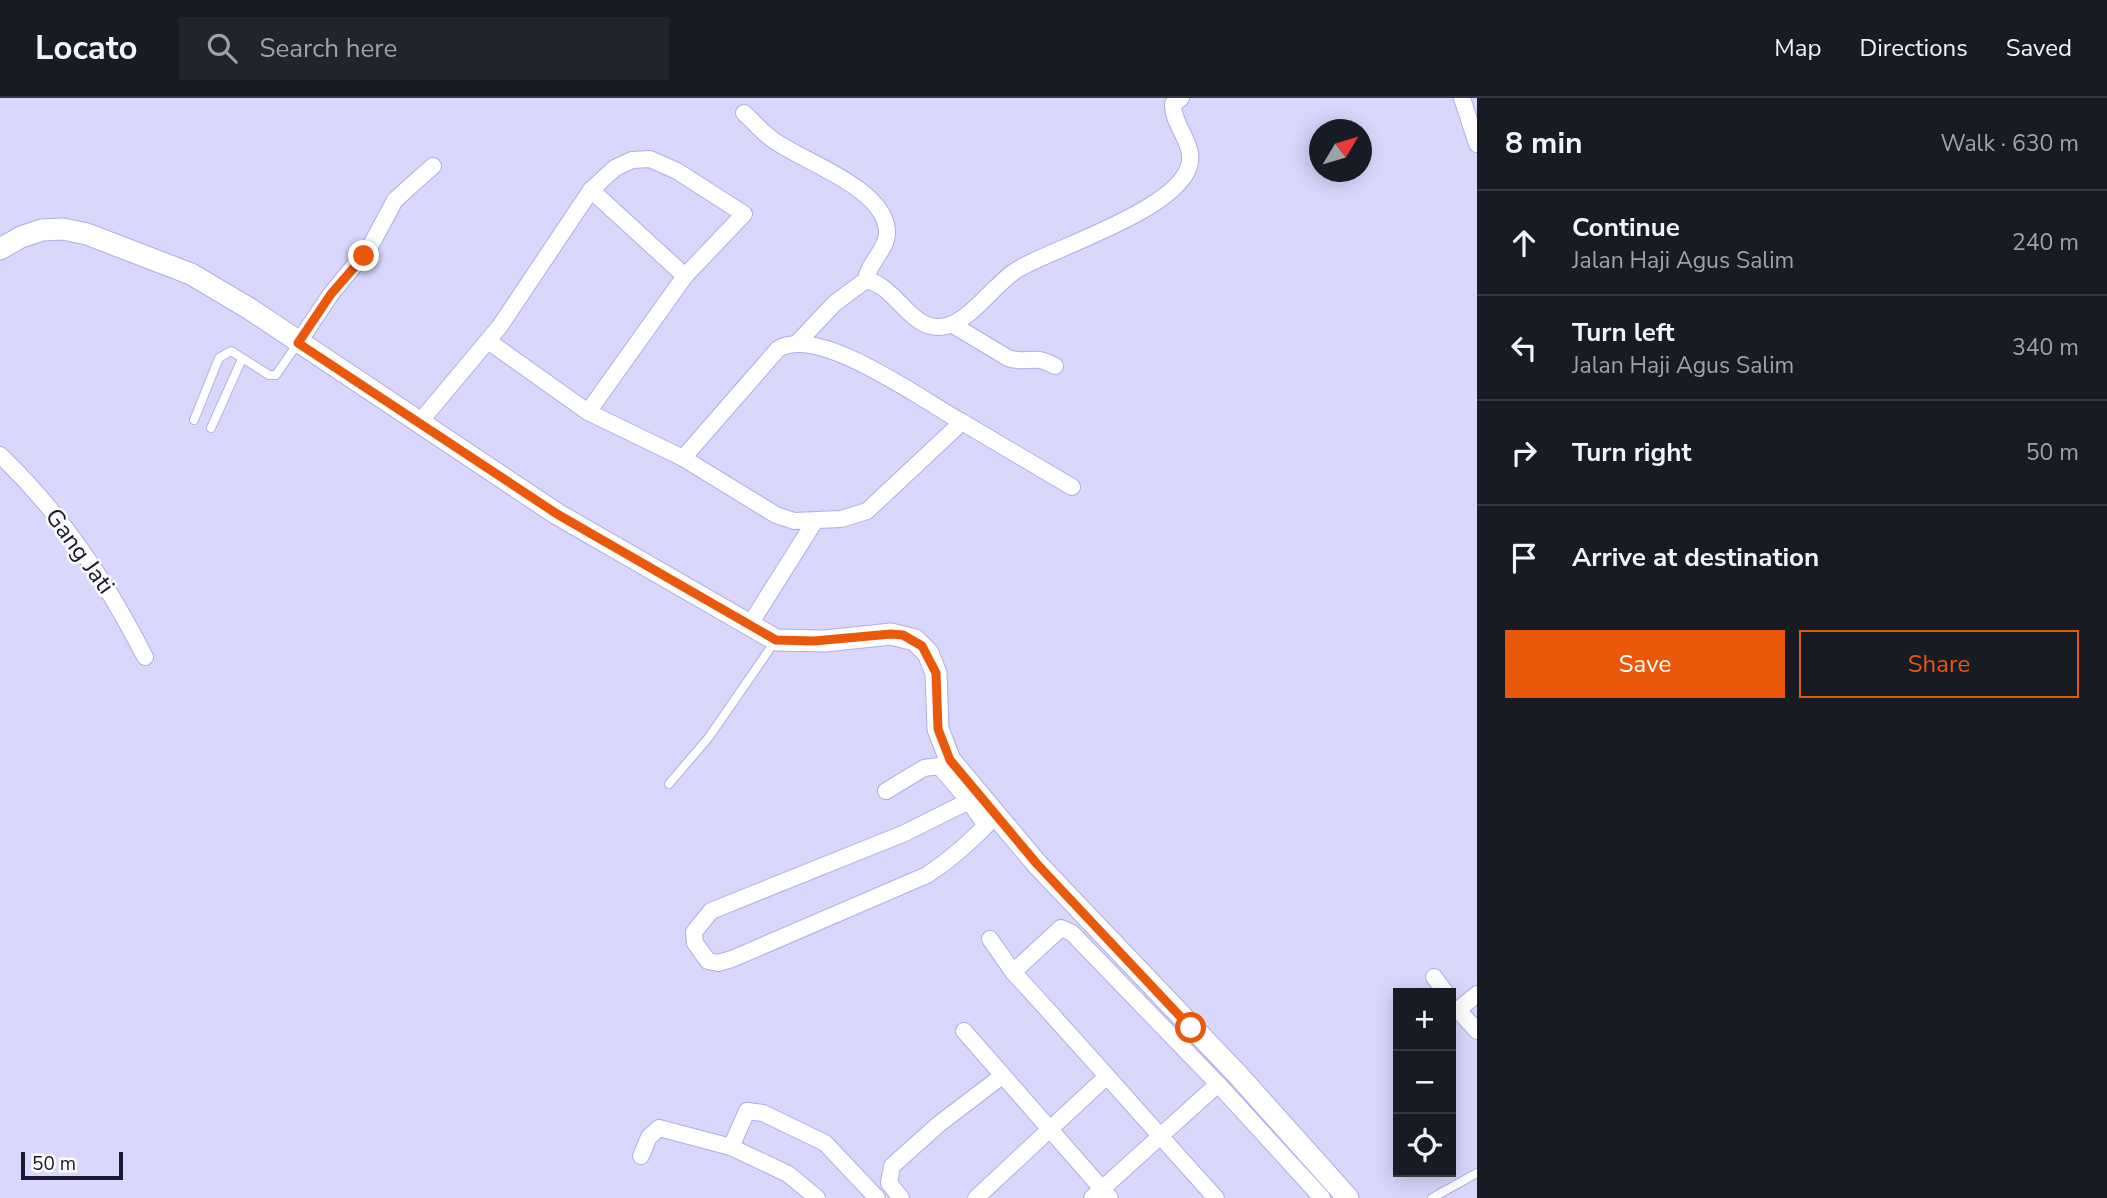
<!DOCTYPE html>
<meta charset="utf-8">
<style>
:root{--surface:#171b24;--page:#20242c;--text:#f1f3f6;--muted:#9ea1a6;--line:#363941;--accent:#ea580c}
body{margin:0;font-family:"Nunito Sans",sans-serif;background:var(--page);color:var(--text)}
.controls{position:absolute;right:21px;bottom:21px;display:grid;overflow:hidden;border-radius:0px;box-shadow:0 4px 18px #0003}
.controls button{width:63px;height:63px;display:grid;place-items:center;padding:0;border:0;border-bottom:2px solid var(--line);background:var(--surface);color:var(--text);font:35px sans-serif}
.compass{position:absolute;left:1309px;top:21px;width:63px;height:63px;border-radius:50%;background:var(--surface);box-shadow:0 4px 18px #0003;rotate:52deg}
.scale{position:absolute;left:21px;bottom:18px;width:102px;box-sizing:border-box;padding-left:7px;border:4px solid #1b182f;border-top:0;font-size:19px;line-height:24px;white-space:nowrap;color:#1b182f;-webkit-text-stroke:5px #fcfcfc;paint-order:stroke}
.stop{position:absolute;width:21px;height:21px;margin:-16px;border:5px solid #ea580c;border-radius:50%;background:#fff}
.stop.end{background:#ea580c;border-color:#fff;box-shadow:0 2px 7px #0008}
.list{margin:0;padding:0;list-style:none}
h2{display:flex;justify-content:space-between;align-items:center;height:91px;margin:0;padding:0 28px;font-size:30px}
h2 small{font-size:23px;font-weight:400;color:var(--muted)}
.list li{display:grid;grid-template-columns:46px 1fr auto;gap:21px;align-items:center;box-sizing:border-box;height:105px;padding:0 28px;border-top:2px solid var(--line)}
.list b{display:block;font-size:26px;white-space:nowrap}
.list p{margin:0;font-size:23px;white-space:nowrap;color:var(--muted)}
.list em{font-size:23px;font-style:normal;color:var(--muted)}
.actions{display:flex;gap:14px;padding:21px 28px}
.actions a{flex:1;padding:16px 0;border:2px solid var(--accent);border-radius:0px;text-align:center;font-size:24px;color:var(--accent)}
.actions .main{background:var(--accent);color:#fff}
.icon{flex:none;width:38px;height:38px;fill:none;stroke:currentColor;stroke-width:2;stroke-linecap:round;stroke-linejoin:round}
.map{position:relative;flex:none;width:1477px;height:1100px;overflow:hidden}
header{display:flex;align-items:center;gap:42px;box-sizing:border-box;height:98px;padding:0 35px;background:var(--surface);border-bottom:2px solid var(--line)}
header strong{font-size:33px}
nav{display:flex;gap:38px;margin-inline-start:auto;font-size:24px}
.search{width:490px;height:63px;background:var(--page);display:flex;align-items:center;gap:18px;box-sizing:border-box;padding:0 24px;border-radius:0px;color:var(--muted);font-size:26px}
main{display:flex}
aside{flex:1;background:var(--surface)}
.map>svg:first-child{display:block}
</style>
<header>
<strong>Locato</strong>
<div class="search"><svg class="icon" aria-label="search" viewBox="0 0 24 24"><circle cx="10" cy="10" r="6"/><path d="M15 15l6 6"/></svg>Search here</div>
<nav><a>Map</a><a>Directions</a><a>Saved</a></nav>
</header>
<main>
<div class="map">
<svg width="1477" height="1100" viewBox="0 0 1477 1100">
<rect width="100%" height="100%" fill="#d9d7fc"/>
<g fill="none" stroke-linecap="round" stroke-linejoin="round">
<defs>
<g id="service">
<path d="M 194,322 L 219,260 L 231,253 L 269,277 L 276,277 L 298,245"/>
<path d="M 211,330 L 242,261"/>
<path d="M 669,686 L 709,639 L 776,542"/>
<path d="M 1432,1100 L 1477,1075"/>
</g>
<g id="minor">
<path d="M 1462,0 L 1477,46"/>
<path d="M 744,15 C 753,23 762,34 772,41 C 800,63 885,89 887,133 C 888,151 868,165 866,182"/>
<path d="M 591,92 L 685,178"/>
<path d="M 953,227 L 1008,260 C 1026,267 1032,255 1055,268"/>
<path d="M 488,243 L 588,314 L 683,360 L 776,417 L 794,423 L 841,421 L 867,413 L 962,324 L 1072,389"/>
<path d="M 798,244 L 835,205 L 866,182 C 895,187 910,231 940,229 C 969,228 995,183 1020,170 C 1060,148 1171,113 1188,71 C 1198,48 1172,28 1173,6 L 1181,0"/>
<path d="M 298,245 L 331,196 L 371,147 L 395,102 L 433,68"/>
<path d="M 419,325 L 500,228 L 591,92 L 615,70 L 632,62 L 650,61 L 677,73 L 744,116 L 685,178 L 588,314"/>
<path d="M 0,357 C 61,415 107,484 145,559"/>
<path d="M 683,360 L 778,251 C 819,226 922,302 962,324"/>
<path d="M 749,528 L 815,423"/>
<path d="M 886,693 L 924,670 L 939,668 L 969,703"/>
<path d="M 986,728 L 969,703 L 905,735 L 711,813 L 694,834 L 695,845 L 708,863 L 718,865 L 732,861 L 927,777 C 953,760 975,740 996,717"/>
<path d="M 990,841 L 1013,874"/>
<path d="M 1434,879 L 1446,895"/>
<path d="M 1477,896 L 1458,912 L 1477,933"/>
<path d="M 964,933 L 1110,1100"/>
<path d="M 1218,986 L 1322,1100"/>
<path d="M 641,1058 L 649,1039 L 659,1030 L 731,1049"/>
<path d="M 817,1100 L 788,1076 L 731,1049 L 747,1013 L 763,1015 L 825,1045 L 877,1100"/>
<path d="M 901,1100 L 889,1085 L 892,1068 L 939,1026 L 1002,978"/>
<path d="M 976,1100 L 1105,980"/>
<path d="M 1092,1100 L 1218,986 L 1072,835 L 1061,830 L 1013,874 C 1082,949 1148,1025 1216,1100"/>
</g>
<path id="tertiary" d="M 0,151 L 21,139 L 42,132 L 63,131 L 87,136 L 191,176 L 250,211 L 557,416 L 776,542 L 825,543 L 891,536 L 915,542 L 928,555 L 936,575 L 938,631 L 950,662 L 1037,766 L 1238,977 L 1348,1100"/>
</defs>
<use href="#service" stroke="#b1ace8" stroke-width="10"/>
<use href="#minor" stroke="#b1ace8" stroke-width="18"/>
<use href="#tertiary" stroke="#b1ace8" stroke-width="23"/>
<use href="#service" stroke="#fff" stroke-width="8"/>
<use href="#minor" stroke="#fff" stroke-width="16"/>
<use href="#tertiary" stroke="#fff" stroke-width="21"/>
</g>
<g fill="none" stroke-linecap="round" stroke-linejoin="round">
<path stroke="#ea580c" stroke-width="9" d="M 364,158 L 331,196 L 298,245 L 557,416 L 776,542 L 814,543 L 891,536 L 903,537 L 922,548 L 936,575 L 938,631 L 950,662 L 1037,766 L 1191,930"/>
</g>
<g text-anchor="middle" dominant-baseline="central" stroke-width="5" stroke-linejoin="round" paint-order="stroke">
<g font-size="24" fill="#1b182f" stroke="#fcfcfc">
<text transform="translate(80 453) rotate(54)">Gang Jati</text>
</g>
</g>
</svg>
<div class="controls">
<button>+</button>
<button>−</button>
<button><svg class="icon" aria-label="locate" viewBox="0 0 24 24"><circle cx="12" cy="12" r="6"/><path d="M12 2v4M12 18v4M2 12h4M18 12h4"/></svg></button>
</div>
<svg class="compass" viewBox="-18 -18 36 36"><path d="M0-13l5 13h-10z" fill="#e53935"/><path d="M0 13l5-13h-10z" fill="#9ea1a6"/></svg>
<div class="scale">50 m</div>
<div class="stop" style="left:1191px;top:930px"></div>
<div class="stop end" style="left:364px;top:158px"></div>
</div>
<aside>
<h2>8 min<small>Walk · 630 m</small></h2>
<ul class="list">
<li><svg class="icon" aria-label="ahead" viewBox="0 0 24 24"><path d="M12 20V5M6 11l6-6 6 6"/></svg><div><b>Continue</b><p>Jalan Haji Agus Salim</p></div><em>240 m</em></li>
<li><svg class="icon" aria-label="left" viewBox="0 0 24 24"><path d="M17 20v-9H6M10 6l-5 5 5 5"/></svg><div><b>Turn left</b><p>Jalan Haji Agus Salim</p></div><em>340 m</em></li>
<li><svg class="icon" aria-label="right" viewBox="0 0 24 24"><path d="M7 20v-9h11M14 6l5 5-5 5"/></svg><div><b>Turn right</b></div><em>50 m</em></li>
<li><svg class="icon" aria-label="arrive" viewBox="0 0 24 24"><path d="M6 21V4h12l-3 4 3 4H6"/></svg><div><b>Arrive at destination</b></div></li>
</ul>
<div class="actions"><a class="main">Save</a><a>Share</a></div>
</aside>
</main>
